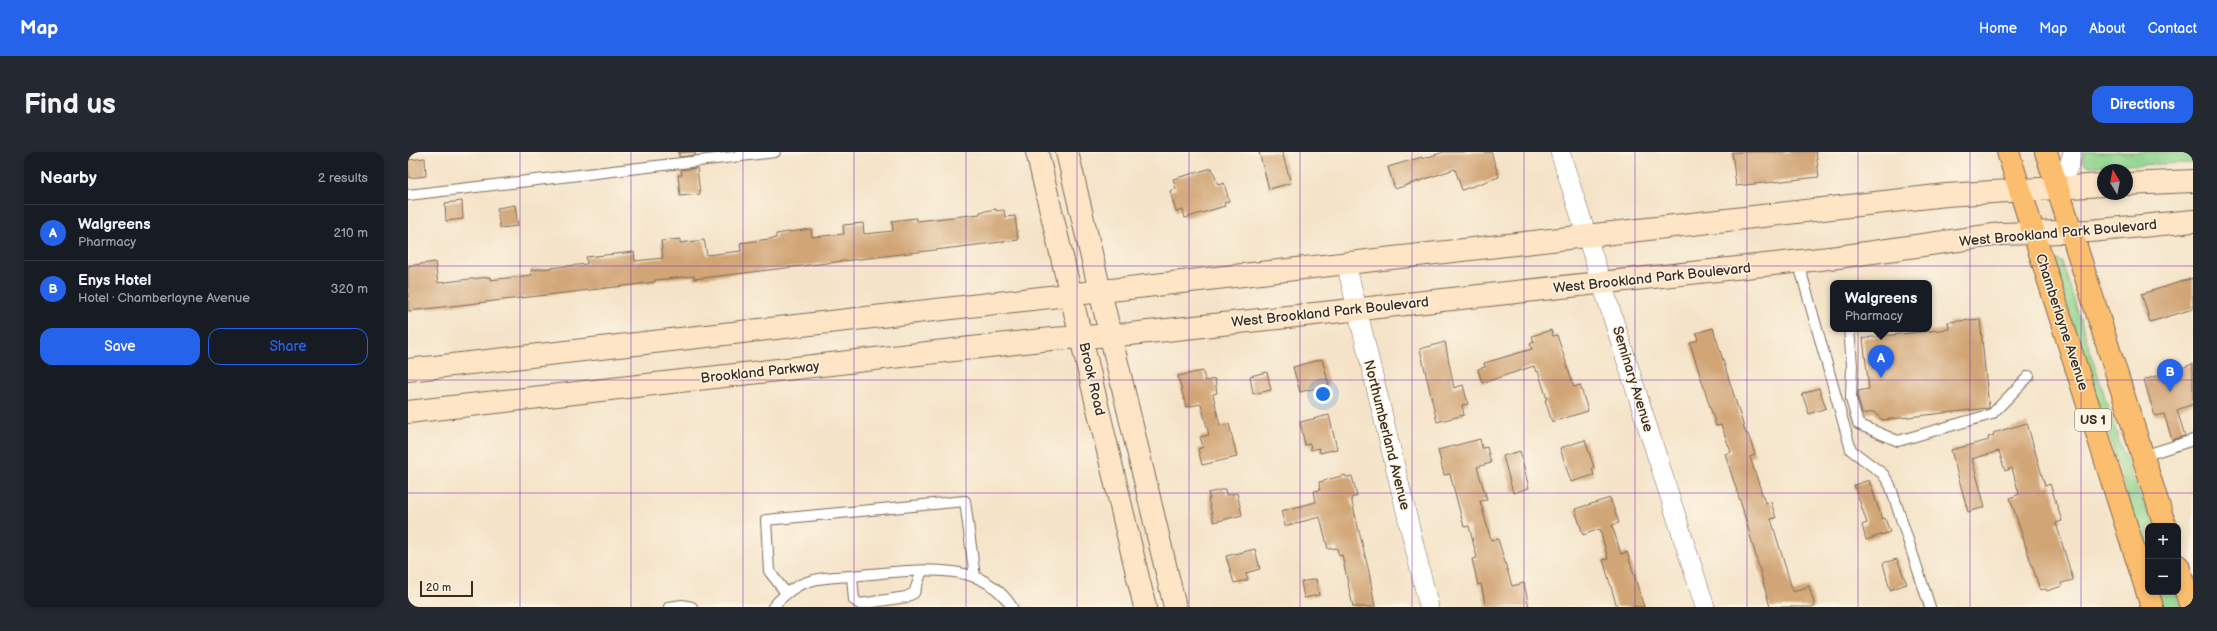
<!DOCTYPE html>
<meta charset="utf-8">
<style>
:root{--surface:#171b24;--page:#242831;--text:#f1f3f6;--muted:#9ea1a6;--line:#363941;--accent:#2563eb}
body{margin:0;font-family:"Balsamiq Sans",sans-serif;background:var(--page);color:var(--text)}
.controls{position:absolute;right:12px;bottom:12px;display:grid;overflow:hidden;border-radius:8px;box-shadow:0 2px 6px #0003}
.controls button{width:36px;height:36px;display:grid;place-items:center;padding:0;border:0;border-bottom:1px solid var(--line);background:var(--surface);color:var(--text);font:20px sans-serif}
.compass{position:absolute;left:1689px;top:12px;width:36px;height:36px;border-radius:50%;background:var(--surface);box-shadow:0 2px 6px #0003;rotate:350deg}
.scale{position:absolute;left:12px;bottom:10px;width:53px;box-sizing:border-box;padding-left:4px;border:2px solid #3b2a1e;border-top:0;font-size:11px;line-height:14px;white-space:nowrap;color:#3b2a1e;-webkit-text-stroke:3px #fcf5e5;paint-order:stroke}
.you{position:absolute;left:915px;top:242px;width:14px;height:14px;margin:-10px;border:3px solid #fff;border-radius:50%;background:#1a73e8;box-shadow:0 0 0 6px #1a73e833}
.badge{display:grid;place-items:center;width:26px;height:26px;border-radius:50%;background:var(--accent);color:#fff;font-size:13px;font-weight:700}
.pin{position:absolute;translate:-50% -33px;filter:drop-shadow(0 1px 2px #0008)}
.pin::after{content:'';position:absolute;top:21px;width:14px;height:12px;background:inherit;clip-path:polygon(0 0,100% 0,50% 100%)}
.popup{position:absolute;left:1422px;top:128px;width:102px;height:52px;box-sizing:border-box;display:grid;place-content:center;border-radius:8px;background:var(--surface);filter:drop-shadow(0 1px 3px #0005);font-size:13px;white-space:nowrap;color:var(--muted)}
.popup b{font-size:15px;color:var(--text)}
.popup::after{content:'';position:absolute;left:50%;top:100%;margin-left:-8px;border:8px solid transparent;border-top-color:var(--surface)}
.list{margin:0;padding:0;list-style:none}
h2{display:flex;justify-content:space-between;align-items:center;height:52px;margin:0;padding:0 16px;font-size:17px}
h2 small{font-size:13px;font-weight:400;color:var(--muted)}
.list li{display:grid;grid-template-columns:26px 1fr auto;gap:12px;align-items:center;box-sizing:border-box;height:56px;padding:0 16px;border-top:1px solid var(--line)}
.list b{display:block;font-size:15px;white-space:nowrap}
.list p{margin:0;font-size:13px;white-space:nowrap;color:var(--muted)}
.list em{font-size:13px;font-style:normal;color:var(--muted)}
.actions{display:flex;gap:8px;padding:12px 16px}
.actions a{flex:1;padding:9px 0;border:1px solid var(--accent);border-radius:12px;text-align:center;font-size:14px;color:var(--accent)}
.actions .main{background:var(--accent);color:#fff}
.map{position:relative;flex:none;width:1785px;height:455px;overflow:hidden;border-radius:12px}
header{display:flex;align-items:center;gap:24px;box-sizing:border-box;height:56px;padding:0 20px;background:var(--accent);color:#fff}
header strong{font-size:19px}
nav{display:flex;gap:22px;margin-inline-start:auto;font-size:14px}
.intro{display:flex;align-items:center;justify-content:space-between;box-sizing:border-box;height:96px;padding:0 24px}
h1{margin:0;font-size:28px}
.button{padding:10px 18px;border-radius:12px;background:var(--accent);color:#fff;font-size:14px;font-weight:700}
main{display:flex;gap:24px;padding:0 24px}
aside{flex:1;background:var(--surface);border-radius:12px;box-shadow:0 2px 6px #0003}
.map>svg:first-child{display:block}
</style>
<header>
<strong>Map</strong>
<nav><a>Home</a><a>Map</a><a>About</a><a>Contact</a></nav>
</header>
<div class="intro"><h1>Find us</h1><a class="button">Directions</a></div>
<main>
<aside>
<h2>Nearby<small>2 results</small></h2>
<ul class="list">
<li><span class="badge">A</span><div><b>Walgreens</b><p>Pharmacy</p></div><em>210 m</em></li>
<li><span class="badge">B</span><div><b>Enys Hotel</b><p>Hotel · Chamberlayne Avenue</p></div><em>320 m</em></li>
</ul>
<div class="actions"><a class="main">Save</a><a>Share</a></div>
</aside>
<div class="map">
<svg width="1785" height="455" viewBox="0 0 1785 455">
<rect width="100%" height="100%" fill="#fcf5e5"/>
<filter id="ink" filterUnits="userSpaceOnUse"><feTurbulence type="fractalNoise" baseFrequency=".025" numOctaves="2"/><feDisplacementMap in="SourceGraphic" scale="8" xChannelSelector="R" yChannelSelector="G"/><feConvolveMatrix kernelMatrix="1 2 1 2 8 2 1 2 1" color-interpolation-filters="sRGB"/></filter>
<filter id="wash" filterUnits="userSpaceOnUse"><feTurbulence type="fractalNoise" baseFrequency=".012" numOctaves="4" result="noise"/><feDisplacementMap in="SourceGraphic" scale="16" xChannelSelector="R" yChannelSelector="G"/><feGaussianBlur stdDeviation="0.9" result="paint"/><feColorMatrix in="noise" values="0 0 0 0 0 0 0 0 0 0 0 0 0 0 0 0 0 1.4 0 .05"/><feComposite in="paint" operator="in"/></filter>
<g filter="url(#wash)">
<rect width="100%" height="100%" fill="#f4e3c8"/>
<g fill="#8fd48d" stroke="#657f56">
<path d="M 1675,0 L 1785,0 L 1785,11 L 1682,14 L 1676,11 Z"/>
<path d="M 1649,108 L 1654,110 L 1713,295 L 1728,334 L 1747,374 L 1740,374 L 1740,408 L 1646,112 Z"/>
<path d="M 1750,440 L 1768,440 L 1773,455 L 1755,455 Z"/>
</g>
<g id="blocks">
<g fill="#d1a576">
<path d="M 271,0 L 287,0 L 287,3 L 271,5 Z"/>
<path d="M 851,0 L 874,0 L 883,31 L 861,37 Z"/>
<path d="M 1036,0 L 1083,0 L 1091,25 L 1054,38 L 1047,17 L 987,37 L 980,15 L 1014,5 L 1014,7 Z"/>
<path d="M 1324,0 L 1408,0 L 1411,25 L 1328,34 Z"/>
<path d="M 17,6 L 18,24 L 1,26 L 0,8 Z"/>
<path d="M 289,16 L 292,42 L 272,44 L 270,23 L 274,23 L 273,18 Z"/>
<path d="M 804,16 L 810,33 L 816,31 L 821,49 L 816,51 L 817,54 L 777,66 L 775,58 L 768,60 L 762,39 L 768,37 L 765,27 Z"/>
<path d="M 54,49 L 55,67 L 38,69 L 37,51 Z"/>
<path d="M 107,53 L 110,74 L 92,76 L 89,56 Z"/>
<path d="M 588,57 L 588,59 L 596,58 L 597,65 L 607,64 L 610,88 L 286,127 L 286,124 L 247,128 L 247,130 L 225,133 L 0,159 L 0,114 L 27,110 L 30,131 L 62,127 L 82,125 L 82,128 L 124,123 L 123,118 L 179,112 L 178,105 L 226,100 L 227,109 L 255,106 L 253,89 L 272,87 L 272,91 L 296,88 L 299,103 L 333,99 L 332,91 L 368,86 L 368,82 L 381,80 L 403,77 L 404,85 L 436,82 L 435,73 L 455,71 L 456,82 L 485,79 L 484,69 L 508,66 L 509,69 L 572,62 L 572,60 Z"/>
<path d="M 1785,126 L 1785,157 L 1742,170 L 1734,142 Z"/>
<path d="M 1572,167 L 1581,256 L 1474,268 L 1466,260 L 1454,262 L 1450,246 L 1450,239 L 1461,237 L 1455,186 L 1541,177 L 1540,170 Z"/>
<path d="M 1305,176 L 1338,282 L 1340,282 L 1347,303 L 1342,305 L 1357,351 L 1363,350 L 1368,366 L 1363,367 L 1385,440 L 1401,434 L 1407,455 L 1362,455 L 1335,358 L 1317,302 L 1323,300 L 1313,273 L 1308,274 L 1282,191 L 1290,188 L 1288,181 Z"/>
<path d="M 1143,178 L 1145,184 L 1149,183 L 1166,235 L 1172,233 L 1180,259 L 1144,270 L 1137,248 L 1139,247 L 1130,219 L 1128,220 L 1126,214 L 1074,231 L 1070,217 L 1077,215 L 1076,211 L 1124,197 L 1122,192 L 1126,190 L 1124,184 Z"/>
<path d="M 1037,190 L 1046,236 L 1055,233 L 1060,252 L 1054,253 L 1056,263 L 1029,270 L 1012,197 Z"/>
<path d="M 914,207 L 921,233 L 892,240 L 885,215 Z"/>
<path d="M 1785,212 L 1785,252 L 1769,258 L 1777,284 L 1764,288 L 1756,262 L 1747,264 L 1736,228 Z"/>
<path d="M 795,219 L 797,229 L 807,227 L 809,241 L 805,242 L 812,274 L 821,272 L 829,305 L 794,313 L 790,297 L 795,295 L 792,285 L 801,283 L 793,252 L 778,255 L 770,224 Z"/>
<path d="M 859,220 L 863,238 L 845,242 L 842,224 Z"/>
<path d="M 1411,236 L 1418,256 L 1401,262 L 1394,242 Z"/>
<path d="M 921,263 L 929,297 L 912,301 L 911,296 L 903,298 L 902,292 L 897,293 L 892,270 Z"/>
<path d="M 1619,271 L 1637,334 L 1642,332 L 1654,369 L 1648,371 L 1665,428 L 1653,431 L 1654,434 L 1639,439 L 1638,437 L 1632,438 L 1602,346 L 1611,342 L 1604,316 L 1597,319 L 1591,299 L 1564,307 L 1577,355 L 1560,360 L 1543,298 L 1581,288 L 1580,285 L 1586,283 L 1585,281 Z"/>
<path d="M 1072,287 L 1074,296 L 1079,295 L 1083,311 L 1069,315 L 1079,348 L 1072,349 L 1083,388 L 1090,387 L 1104,434 L 1116,431 L 1121,455 L 1078,455 L 1073,432 L 1070,433 L 1064,407 L 1069,406 L 1061,374 L 1056,375 L 1042,322 L 1036,323 L 1030,298 Z"/>
<path d="M 1177,288 L 1186,315 L 1184,316 L 1186,323 L 1163,330 L 1152,296 Z"/>
<path d="M 1112,299 L 1121,336 L 1105,341 L 1095,304 Z"/>
<path d="M 937,323 L 938,325 L 944,324 L 949,344 L 943,346 L 961,420 L 967,455 L 945,455 L 934,403 L 931,404 L 929,396 L 920,397 L 912,365 L 877,374 L 873,359 L 908,350 L 906,339 L 912,338 L 911,330 Z"/>
<path d="M 1461,328 L 1474,367 L 1477,366 L 1482,380 L 1458,388 L 1454,373 L 1459,371 L 1446,333 Z"/>
<path d="M 817,337 L 818,343 L 829,341 L 834,363 L 806,370 L 800,347 L 802,347 L 800,341 Z"/>
<path d="M 1202,346 L 1211,371 L 1204,373 L 1213,402 L 1219,400 L 1236,455 L 1209,455 L 1195,408 L 1200,407 L 1192,377 L 1175,383 L 1167,357 Z"/>
<path d="M 847,397 L 852,417 L 838,421 L 840,428 L 826,431 L 818,404 Z"/>
<path d="M 1489,407 L 1499,432 L 1482,438 L 1475,411 Z"/>
<path d="M 908,427 L 911,443 L 896,446 L 893,430 Z"/>
</g>
</g>
</g>
<g filter="url(#ink)">
<use href="#blocks" fill-opacity="0" stroke="#7c6b5a" stroke-width="1"/>
<g fill="none" stroke-linecap="round" stroke-linejoin="round">
<defs>
<g id="lane">
<path d="M 0,43 L 367,0"/>
<path d="M 1390,109 L 1443,298 L 1475,322 L 1482,333 L 1522,455"/>
<path d="M 1441,177 L 1444,213 L 1443,247 L 1450,272 L 1490,289 L 1584,262 L 1621,224"/>
<path d="M 1735,304 L 1785,288"/>
<path d="M 444,424 L 446,448 L 452,452 L 498,445 L 506,441 L 514,419"/>
<path d="M 378,441 L 361,419 L 358,368 L 557,349 L 567,425"/>
<path d="M 261,455 L 274,453 L 284,455"/>
<path d="M 365,455 C 375,443 387,433 402,429 C 415,425 430,425 444,424 C 480,420 533,413 567,425 C 583,431 595,441 604,455"/>
</g>
<g id="street">
<path d="M 1152,0 L 1297,455"/>
<path d="M 1650,35 L 1660,16 L 1665,0"/>
<path d="M 938,111 L 1021,455"/>
</g>
<g id="secondary">
<path d="M 629,0 L 737,455"/>
<path d="M 659,0 L 767,455"/>
<path d="M 1719,32 L 1785,29"/>
<path d="M 0,218 L 1538,43 L 1695,33"/>
<path d="M 0,260 L 643,187 L 722,182 L 1430,105 L 1593,82 L 1682,79 L 1785,69"/>
</g>
<g id="primary">
<path d="M 1600,0 L 1744,455"/>
<path d="M 1638,0 L 1757,374"/>
<path d="M 1770,414 L 1783,455"/>
</g>
</defs>
<use href="#lane" stroke="#7c6b5a" stroke-width="12"/>
<use href="#street" stroke="#7c6b5a" stroke-width="20"/>
<use href="#secondary" stroke="#7c6b5a" stroke-width="24"/>
<use href="#primary" stroke="#7c6b5a" stroke-width="24"/>
<use href="#lane" stroke="#fff" stroke-width="10"/>
<use href="#street" stroke="#fff" stroke-width="19"/>
<use href="#secondary" stroke="#fde5c5" stroke-width="22"/>
<use href="#primary" stroke="#fbbd6e" stroke-width="22"/>
</g>
</g>
<path fill="none" stroke="#7b2cbf" stroke-width="1" stroke-opacity="0.55" d="M 112,0 L 112,455M 223,0 L 223,455M 335,0 L 335,455M 446,0 L 446,455M 558,0 L 558,455M 669,0 L 669,455M 781,0 L 781,455M 892,0 L 892,455M 1004,0 L 1004,455M 1116,0 L 1116,455M 1227,0 L 1227,455M 1339,0 L 1339,455M 1450,0 L 1450,455M 1562,0 L 1562,455M 1673,0 L 1673,455M 0,114 L 1785,114M 0,228 L 1785,228M 0,341 L 1785,341"/>
<g text-anchor="middle" dominant-baseline="central" stroke-width="3" stroke-linejoin="round" paint-order="stroke">
<rect fill="#fcf5e5" stroke="#75675a" stroke-width="1" x="1667" y="257" width="36" height="22" rx="3"/>
<g font-size="13" font-weight="bold" fill="#3b2a1e">
<text x="1685" y="268">US 1</text>
</g>
<g font-size="14" fill="#3b2a1e" stroke="#fcf5e5">
<text transform="translate(1650 81) rotate(-5)">West Brookland Park Boulevard</text>
<text transform="translate(1244 126) rotate(-6)">West Brookland Park Boulevard</text>
<text transform="translate(922 160) rotate(-6)">West Brookland Park Boulevard</text>
<text transform="translate(1654 170) rotate(72)">Chamberlayne Avenue</text>
<text transform="translate(352 220) rotate(-6)">Brookland Parkway</text>
<text transform="translate(684 227) rotate(77)">Brook Road</text>
<text transform="translate(1225 227) rotate(73)">Seminary Avenue</text>
<text transform="translate(979 283) rotate(76)">Northumberland Avenue</text>
</g>
</g>
</svg>
<div class="controls">
<button>+</button>
<button>−</button>
</div>
<svg class="compass" viewBox="-18 -18 36 36"><path d="M0-13l5 13h-10z" fill="#e53935"/><path d="M0 13l5-13h-10z" fill="#9ea1a6"/></svg>
<div class="scale">20 m</div>
<div class="you"></div>
<div class="pin badge" style="left:1473px;top:226px">A</div>
<div class="popup"><b>Walgreens</b>Pharmacy</div>
<div class="pin badge" style="left:1762px;top:240px">B</div>
</div>
</main>
